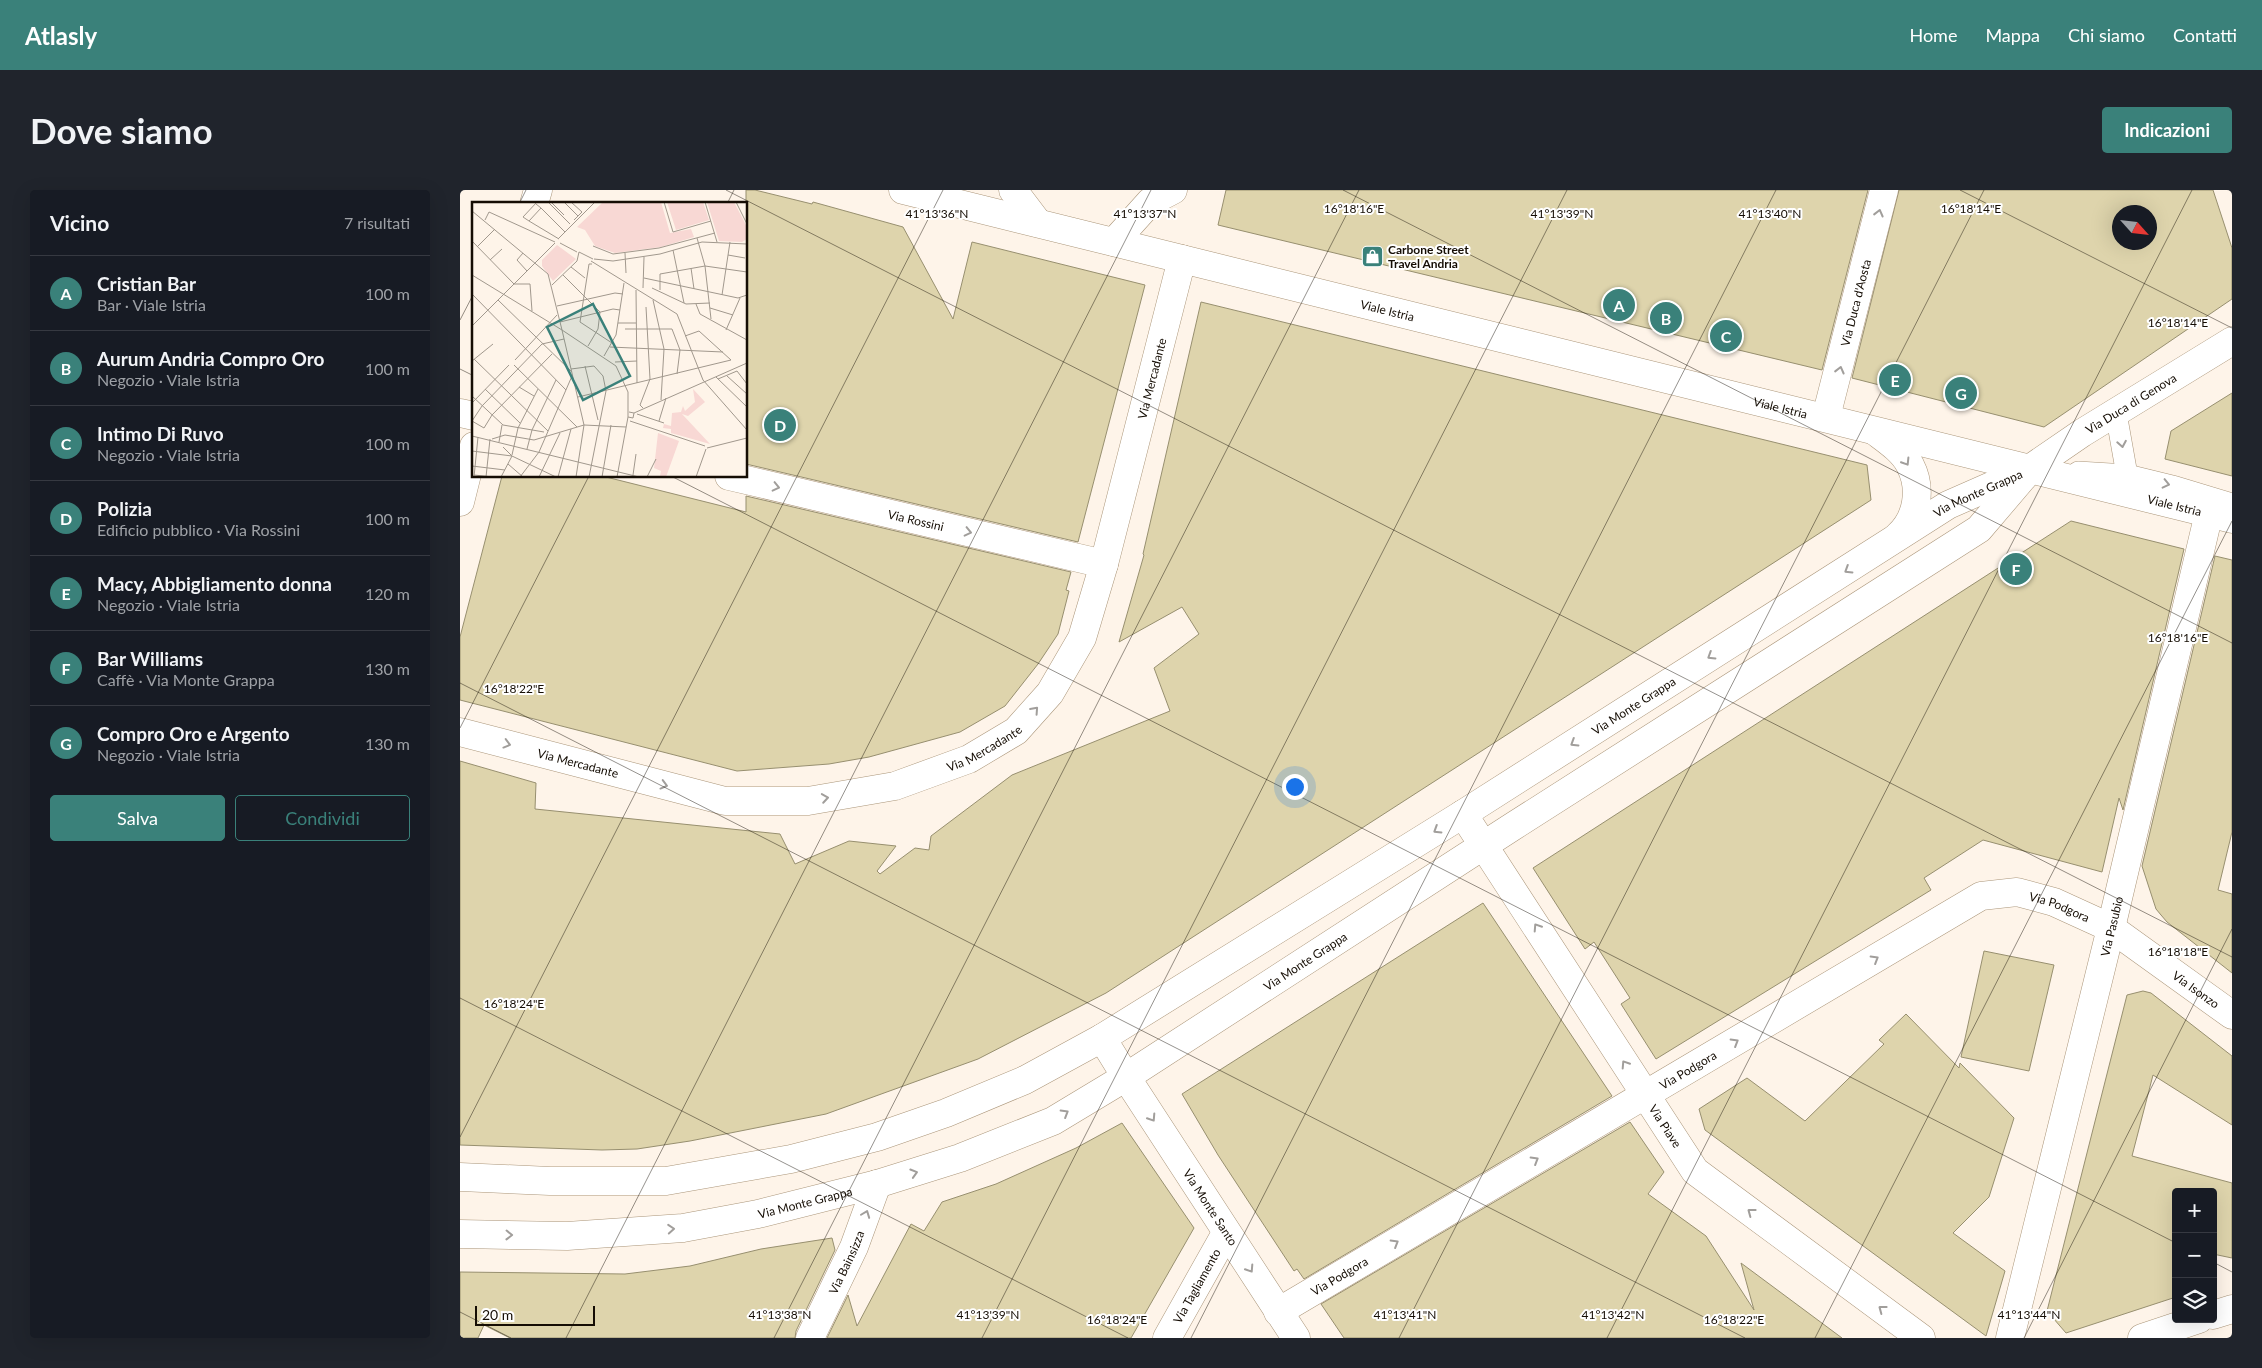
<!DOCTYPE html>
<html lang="it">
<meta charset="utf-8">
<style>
:root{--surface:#171b24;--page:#20242c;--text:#f1f3f6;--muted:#9ea1a6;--line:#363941;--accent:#3a817a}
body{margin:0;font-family:Lato,sans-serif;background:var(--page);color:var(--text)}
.controls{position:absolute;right:15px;bottom:15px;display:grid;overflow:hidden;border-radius:5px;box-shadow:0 5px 20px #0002}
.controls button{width:45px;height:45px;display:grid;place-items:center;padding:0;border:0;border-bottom:1px solid var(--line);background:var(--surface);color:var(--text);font:25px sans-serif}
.compass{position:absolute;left:1652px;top:15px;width:45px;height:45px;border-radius:50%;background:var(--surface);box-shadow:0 5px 20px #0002;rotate:117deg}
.scale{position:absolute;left:15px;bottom:12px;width:120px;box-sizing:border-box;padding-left:5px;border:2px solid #150d04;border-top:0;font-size:14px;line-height:18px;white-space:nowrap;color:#150d04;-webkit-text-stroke:4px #fff;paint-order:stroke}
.you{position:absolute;left:834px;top:596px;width:18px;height:18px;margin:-12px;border:4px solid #fff;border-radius:50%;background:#1a73e8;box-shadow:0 0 0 8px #1a73e833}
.badge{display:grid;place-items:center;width:32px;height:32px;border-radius:50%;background:var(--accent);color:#fff;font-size:16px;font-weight:700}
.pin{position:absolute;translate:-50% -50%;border:2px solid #fff;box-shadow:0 1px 5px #0006}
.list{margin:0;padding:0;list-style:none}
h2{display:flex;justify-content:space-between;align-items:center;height:65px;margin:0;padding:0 20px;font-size:21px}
h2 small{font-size:16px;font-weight:400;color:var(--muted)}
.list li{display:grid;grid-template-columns:32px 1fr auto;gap:15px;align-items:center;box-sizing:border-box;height:75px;padding:0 20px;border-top:1px solid var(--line)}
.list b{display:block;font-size:19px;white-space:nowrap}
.list p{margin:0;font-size:16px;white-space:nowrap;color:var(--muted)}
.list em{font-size:16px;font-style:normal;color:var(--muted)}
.actions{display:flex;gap:10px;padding:15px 20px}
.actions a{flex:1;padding:11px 0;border:1px solid var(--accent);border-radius:5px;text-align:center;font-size:18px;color:var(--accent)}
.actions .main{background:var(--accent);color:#fff}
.icon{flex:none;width:28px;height:28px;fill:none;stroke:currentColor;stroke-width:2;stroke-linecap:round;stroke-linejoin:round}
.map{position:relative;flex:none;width:1772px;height:1148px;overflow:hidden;border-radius:5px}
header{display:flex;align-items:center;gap:30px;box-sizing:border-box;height:70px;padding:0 25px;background:var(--accent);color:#fff}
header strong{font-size:24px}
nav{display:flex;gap:28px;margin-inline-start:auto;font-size:18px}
.intro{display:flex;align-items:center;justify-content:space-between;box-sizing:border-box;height:120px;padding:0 30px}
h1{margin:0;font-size:35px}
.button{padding:12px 22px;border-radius:5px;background:var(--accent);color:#fff;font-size:18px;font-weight:700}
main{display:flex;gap:30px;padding:0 30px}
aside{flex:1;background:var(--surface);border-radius:5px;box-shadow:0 5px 20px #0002}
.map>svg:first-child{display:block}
</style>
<header>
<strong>Atlasly</strong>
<nav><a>Home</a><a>Mappa</a><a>Chi siamo</a><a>Contatti</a></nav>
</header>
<div class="intro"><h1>Dove siamo</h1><a class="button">Indicazioni</a></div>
<main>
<aside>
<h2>Vicino<small>7 risultati</small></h2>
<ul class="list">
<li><span class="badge">A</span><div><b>Cristian Bar</b><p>Bar · Viale Istria</p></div><em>100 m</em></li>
<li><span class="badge">B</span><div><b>Aurum Andria Compro Oro</b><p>Negozio · Viale Istria</p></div><em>100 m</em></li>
<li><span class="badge">C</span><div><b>Intimo Di Ruvo</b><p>Negozio · Viale Istria</p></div><em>100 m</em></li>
<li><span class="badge">D</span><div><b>Polizia</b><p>Edificio pubblico · Via Rossini</p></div><em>100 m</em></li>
<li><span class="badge">E</span><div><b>Macy, Abbigliamento donna</b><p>Negozio · Viale Istria</p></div><em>120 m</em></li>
<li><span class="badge">F</span><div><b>Bar Williams</b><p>Caffè · Via Monte Grappa</p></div><em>130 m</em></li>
<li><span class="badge">G</span><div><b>Compro Oro e Argento</b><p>Negozio · Viale Istria</p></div><em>130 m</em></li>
</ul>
<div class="actions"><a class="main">Salva</a><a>Condividi</a></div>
</aside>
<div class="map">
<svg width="1772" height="1148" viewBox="0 0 1772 1148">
<rect width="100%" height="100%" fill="#fef4e9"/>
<g fill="#ded4ac" stroke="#978f6f" fill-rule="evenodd">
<path d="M 286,0 L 295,0 L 352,14 L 353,12 L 443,37 L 493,129 L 512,52 L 685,95 L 618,352 L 286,274 Z"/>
<path d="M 766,0 L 1408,0 L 1362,180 L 758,35 Z"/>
<path d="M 1439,0 L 1753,0 L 1772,58 L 1772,109 L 1584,237 L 1392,188 ZM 1660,22 L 1690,22 L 1690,52 L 1660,52 Z"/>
<path d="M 741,112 L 1407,275 L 1411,310 L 646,803 L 518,869 L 366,924 L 230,951 L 177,959 L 142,960 L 0,955 L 0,571 L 76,593 L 75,619 L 320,644 L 335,674 L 389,651 L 436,656 L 417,681 L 420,684 L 455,658 L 469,660 L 471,646 L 552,585 L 710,521 L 694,478 L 739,444 L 722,417 L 659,452 L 684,365 L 683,364 Z"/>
<path d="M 1772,203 L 1772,286 L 1705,269 L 1711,241 Z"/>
<path d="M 42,286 L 142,286 L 286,322 L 286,306 L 611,382 L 606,400 L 609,401 L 598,444 L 578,474 L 545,516 L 500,542 L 409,567 L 369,574 L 277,581 L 0,510 L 0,447 Z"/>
<path d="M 1611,331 L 1724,359 L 1663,620 L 1659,608 L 1642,682 L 1523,650 L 1464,688 L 1471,700 L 1196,869 L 1161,814 L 1170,808 L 1134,752 L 1125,759 L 1073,678 Z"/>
<path d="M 1755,366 L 1772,370 L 1772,642 L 1758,700 L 1772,704 L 1772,783 L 1707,732 L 1701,725 L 1696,719 L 1682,676 Z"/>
<path d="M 1023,713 L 1152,906 L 844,1089 L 837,1079 L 834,1081 L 758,965 L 722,904 Z"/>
<path d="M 1524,761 L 1594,775 L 1569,881 L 1501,867 Z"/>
<path d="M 1683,801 L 1691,803 L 1772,866 L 1772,935 L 1693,885 L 1672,966 L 1772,993 L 1772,1068 L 1753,1064 L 1753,1002 L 1716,1002 L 1716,1107 L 1606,1143 L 1587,1121 L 1667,805 Z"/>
<path d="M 1446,824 L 1499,878 L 1500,873 L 1554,928 L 1529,1007 L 1493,1043 L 1545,1081 L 1526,1146 L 1245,940 L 1239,919 L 1287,888 L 1345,931 L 1424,854 L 1419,850 Z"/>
<path d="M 1170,932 L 1204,982 L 1188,1004 L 1246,1046 L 1294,1120 L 1281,1073 L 1382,1148 L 884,1148 L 861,1114 Z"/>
<path d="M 662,933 L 734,1038 L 671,1148 L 367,1148 L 388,1105 L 397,1136 L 451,1034 L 464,1041 L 482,1012 L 536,994 L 616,958 Z"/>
<path d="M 372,1048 L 375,1060 L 336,1141 L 335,1148 L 50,1148 L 24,1135 L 18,1148 L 0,1148 L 0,1082 L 165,1084 L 230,1076 L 301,1059 Z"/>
</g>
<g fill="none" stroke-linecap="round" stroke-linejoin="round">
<defs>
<g id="lane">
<path d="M 1656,223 L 1667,285"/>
<path d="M 1618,282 L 1667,285 L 1716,297 L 1772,314"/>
</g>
<g id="street">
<path d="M 553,0 L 578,33"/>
<path d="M 74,14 L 78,0"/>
<path d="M 654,52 L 690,12 L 713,0"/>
<path d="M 0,223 L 14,226"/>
<path id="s1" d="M 1366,227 L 1424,0"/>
<path id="s2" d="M 1571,278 L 1622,243 L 1772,151"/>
<path id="s3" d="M 269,286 L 644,374"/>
<path d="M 0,312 L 14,256"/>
<path id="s4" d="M 0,542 L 265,611 L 348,611 L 435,596 L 509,569 L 556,541 L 590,503 L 622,448 L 644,374 L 722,69"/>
<path id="s5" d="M 1003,624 L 1235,981 L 1461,1148"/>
<path id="s6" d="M 818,1122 L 1521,706 L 1557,702 L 1594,712 L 1651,738 L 1772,825"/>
<path d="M 1753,1125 L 1772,1119"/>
<path id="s7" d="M 350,1148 L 394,1057 L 417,994"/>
<path id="s8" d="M 707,1148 L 766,1043"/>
<path id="s9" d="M 1550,1148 L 1651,738 L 1749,323"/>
<path d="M 1682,1148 L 1739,1129"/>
</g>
<g id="secondary">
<path id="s10" d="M 443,0 L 1772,329"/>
<path d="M 1416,242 C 1428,251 1443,261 1450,275 C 1462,298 1458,328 1438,346"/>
<path id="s11" d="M 642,848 L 666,887 L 836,1148"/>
<path id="s12" d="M 0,987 L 90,991 L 206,991 L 331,969 L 417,947 L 486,923 L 565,890 L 642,848 L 1003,624 L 1488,315 L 1563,282"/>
<path id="s13" d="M 0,1044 L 107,1046 L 223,1038 L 298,1024 L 417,994 L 500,968 L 593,931 L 666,887 L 1052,637 L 1519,339 L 1571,278"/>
</g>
</defs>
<use href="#lane" stroke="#ab967a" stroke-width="22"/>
<use href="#street" stroke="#ab967a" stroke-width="29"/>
<use href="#secondary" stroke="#ab967a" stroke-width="29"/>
<use href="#lane" stroke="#fff" stroke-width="21"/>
<use href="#street" stroke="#fff" stroke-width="28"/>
<use href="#secondary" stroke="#fff" stroke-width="28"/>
</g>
<defs><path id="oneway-chevron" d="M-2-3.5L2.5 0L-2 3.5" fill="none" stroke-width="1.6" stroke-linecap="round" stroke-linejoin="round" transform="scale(1.25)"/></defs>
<g stroke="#a19e9b">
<use href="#oneway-chevron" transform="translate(1419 23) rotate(-76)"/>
<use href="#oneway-chevron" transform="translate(1380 180) rotate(-76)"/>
<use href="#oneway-chevron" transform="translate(1662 254) rotate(80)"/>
<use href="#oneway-chevron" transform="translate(1446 272) rotate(58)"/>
<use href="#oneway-chevron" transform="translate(1706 294) rotate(13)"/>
<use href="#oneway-chevron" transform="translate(316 297) rotate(13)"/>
<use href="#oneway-chevron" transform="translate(508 342) rotate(13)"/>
<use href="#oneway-chevron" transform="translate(1388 380) rotate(148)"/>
<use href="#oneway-chevron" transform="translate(1251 466) rotate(148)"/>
<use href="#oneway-chevron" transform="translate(575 520) rotate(-48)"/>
<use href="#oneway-chevron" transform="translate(1114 553) rotate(148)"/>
<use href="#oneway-chevron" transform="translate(47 554) rotate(15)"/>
<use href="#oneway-chevron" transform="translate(204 595) rotate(15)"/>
<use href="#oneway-chevron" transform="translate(365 608) rotate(-9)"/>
<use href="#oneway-chevron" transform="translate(977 640) rotate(148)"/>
<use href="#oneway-chevron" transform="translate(1077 737) rotate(-123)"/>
<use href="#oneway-chevron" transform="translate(1415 769) rotate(-31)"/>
<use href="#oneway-chevron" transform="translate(1275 852) rotate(-31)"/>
<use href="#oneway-chevron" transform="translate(1165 874) rotate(-123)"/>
<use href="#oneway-chevron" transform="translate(605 923) rotate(-31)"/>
<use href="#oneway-chevron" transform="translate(692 928) rotate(57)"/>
<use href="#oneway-chevron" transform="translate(1075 970) rotate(-31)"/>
<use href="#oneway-chevron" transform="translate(454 983) rotate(-17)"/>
<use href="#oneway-chevron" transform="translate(1291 1022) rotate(-143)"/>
<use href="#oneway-chevron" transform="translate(406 1024) rotate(-69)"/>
<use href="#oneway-chevron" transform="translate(211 1039) rotate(-4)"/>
<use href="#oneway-chevron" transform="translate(49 1045) rotate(1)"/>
<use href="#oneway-chevron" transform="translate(935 1053) rotate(-31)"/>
<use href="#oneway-chevron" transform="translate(790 1079) rotate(57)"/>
<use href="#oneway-chevron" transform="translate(1422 1119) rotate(-143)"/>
</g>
<path fill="none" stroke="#150d04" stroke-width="1" stroke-opacity="0.45" d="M 266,0 L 1772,767M 883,0 L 1772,453M 1500,0 L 1772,138M 59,14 L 66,0M 267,14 L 274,0M 0,130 L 14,103M 0,179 L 14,186M 211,286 L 1716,1053M 0,493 L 1285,1148M 0,538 L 129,286M 0,808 L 668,1148M 0,947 L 483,0M 1753,1072 L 1772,1082M 0,1122 L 51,1148M 106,1148 L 691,0M 314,1148 L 899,0M 522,1148 L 1107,0M 731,1148 L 1316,0M 939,1148 L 1524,0M 1147,1148 L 1732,0M 1355,1148 L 1772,331M 1564,1148 L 1772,739"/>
<defs>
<symbol id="shop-square" viewBox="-11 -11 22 22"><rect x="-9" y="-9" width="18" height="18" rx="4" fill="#3a817a" stroke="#fff"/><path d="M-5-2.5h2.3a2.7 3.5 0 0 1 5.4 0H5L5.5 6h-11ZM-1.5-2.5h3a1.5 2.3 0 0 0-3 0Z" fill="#fff"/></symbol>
</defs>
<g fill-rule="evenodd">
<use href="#shop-square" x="900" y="54" width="25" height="25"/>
</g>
<g text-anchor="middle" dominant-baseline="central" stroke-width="4" stroke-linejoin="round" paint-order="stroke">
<g font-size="12" font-weight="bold" fill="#150d04" stroke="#fff" text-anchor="start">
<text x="928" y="59">Carbone Street<tspan x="928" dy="14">Travel Andria</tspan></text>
</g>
<g font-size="12" fill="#150d04" stroke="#fff">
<text stroke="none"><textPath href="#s1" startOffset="118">Via Duca d'Aosta</textPath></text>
<text stroke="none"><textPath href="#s10" startOffset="499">Viale Istria</textPath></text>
<text stroke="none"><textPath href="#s4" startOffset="962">Via Mercadante</textPath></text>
<text stroke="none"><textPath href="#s2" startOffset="119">Via Duca di Genova</textPath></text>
<text stroke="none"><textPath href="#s10" startOffset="904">Viale Istria</textPath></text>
<text stroke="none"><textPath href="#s12" startOffset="1700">Via Monte Grappa</textPath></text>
<text stroke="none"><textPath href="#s10" startOffset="1310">Viale Istria</textPath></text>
<text stroke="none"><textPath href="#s3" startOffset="192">Via Rossini</textPath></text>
<text stroke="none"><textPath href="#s12" startOffset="1295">Via Monte Grappa</textPath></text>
<text stroke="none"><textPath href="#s4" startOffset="542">Via Mercadante</textPath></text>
<text stroke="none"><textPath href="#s4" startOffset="122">Via Mercadante</textPath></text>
<text stroke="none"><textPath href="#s6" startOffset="898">Via Podgora</textPath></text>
<text stroke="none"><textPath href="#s9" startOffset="424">Via Pasubio</textPath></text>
<text stroke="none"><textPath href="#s13" startOffset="908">Via Monte Grappa</textPath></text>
<text stroke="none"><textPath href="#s6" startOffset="1059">Via Isonzo</textPath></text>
<text stroke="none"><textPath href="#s6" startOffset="476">Via Podgora</textPath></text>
<text stroke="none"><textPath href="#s5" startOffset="372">Via Piave</textPath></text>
<text stroke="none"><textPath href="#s13" startOffset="348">Via Monte Grappa</textPath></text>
<text stroke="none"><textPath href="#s11" startOffset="201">Via Monte Santo</textPath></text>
<text stroke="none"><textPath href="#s7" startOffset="84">Via Bainsizza</textPath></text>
<text stroke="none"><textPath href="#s6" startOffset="71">Via Podgora</textPath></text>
<text stroke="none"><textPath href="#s8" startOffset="60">Via Tagliamento</textPath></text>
</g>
</g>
<g transform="translate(12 12)">
<rect width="275" height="275" fill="#fef4e9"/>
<path d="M 131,0 L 189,0 L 198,31 L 219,27 L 222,35 L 189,45 L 143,51 L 123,44 L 113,28 L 105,25 ZM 195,0 L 231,0 L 237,18 L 204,28 ZM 235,0 L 262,0 L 275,25 L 275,37 L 270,40 L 247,39 ZM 85,43 L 104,57 L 81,79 L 70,64 L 70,58 ZM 221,187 L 233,200 L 216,214 L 210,212 L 238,242 L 199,231 L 199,227 L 191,226 L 192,222 L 199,224 L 200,211 L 209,210 L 211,204 L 213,209 L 223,200 ZM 186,231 L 207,239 L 194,275 L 188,274 L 189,269 L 182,266 Z" fill="#f8d8d4"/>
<path fill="none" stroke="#a1988d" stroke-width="1" d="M 76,0 L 98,22M 79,0 L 92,13M 92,0 L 106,14M 99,0 L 110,10 L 102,18M 192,0 L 201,30 L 239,19M 233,0 L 245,40M 264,0 L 275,22M 64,2 L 69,6 L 57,19 L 51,15 L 65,0M 69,6 L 93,30M 0,9 L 76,72 L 90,128M 13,18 L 17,10 L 83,40M 57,19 L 87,37M 225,36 L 233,64 L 239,117M 86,37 L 123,0M 0,39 L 42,82 L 58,82 L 60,109M 88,41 L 105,50M 121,44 L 141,52 L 187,46 L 243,31M 5,45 L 23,27M 201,48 L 212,101M 51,51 L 45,58 L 55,69M 153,51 L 154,71M 256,53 L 273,56M 122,57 L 141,59 L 188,52 L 230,40 L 275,42M 18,58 L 30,47M 119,59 L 205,112 L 231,178 L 275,228M 63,61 L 83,41M 120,62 L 117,62 L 108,120 L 140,141M 99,65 L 113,76M 219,66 L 222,87M 0,73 L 90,128 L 112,223 L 104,275M 91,73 L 128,110 L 126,127 L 116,144M 172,76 L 266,96 L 275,93M 80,83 L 105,59 L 107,50 L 121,57M 171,86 L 172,55M 180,86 L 214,102 L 238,101M 164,88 L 165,181M 188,88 L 188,72 L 233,64 L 275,70M 0,92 L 94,188M 250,93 L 258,40M 26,98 L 100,170M 181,98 L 192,147 L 189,198M 224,102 L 228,112 L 275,138M 85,104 L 143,91 L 151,92M 238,106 L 261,113M 88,120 L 141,107 L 148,108M 146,121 L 164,121M 0,124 L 63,61M 153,127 L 200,127 L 208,148 L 205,172M 90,128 L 144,164 L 156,190 L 156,215 L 161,216 L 162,211 L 157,210M 254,128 L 268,96M 138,145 L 251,150M 132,154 L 144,133 L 152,81M 2,157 L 76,229M 43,158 L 85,113M 0,159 L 21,142M 143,160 L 165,159M 42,163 L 105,225M 113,164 L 126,218M 99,167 L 122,164 L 131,174 L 134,189 L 117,275M 255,174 L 275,192M 244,175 L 275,205M 246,177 L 265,169 L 275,182M 47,185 L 62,194M 13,187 L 48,221M 0,194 L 31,223 L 72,230M 106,195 L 259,158 L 227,129 L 213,134M 0,201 L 37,163M 171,206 L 168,203 L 178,177 L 174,105M 162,211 L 275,161M 165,212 L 192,221M 0,219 L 10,204 L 70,142 L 92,137M 0,219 L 12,226 L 20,213 L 80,152M 158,219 L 233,244M 187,219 L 194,196M 0,234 L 167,275M 20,237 L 33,233 L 62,238 L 112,223 L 154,225M 27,240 L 30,223M 31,245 L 40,254 L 84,275M 235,246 L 275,236M 55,247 L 60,228 L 84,178M 0,249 L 40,254 L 29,275M 40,253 L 46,226 L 66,187M 36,262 L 51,275M 0,264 L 33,268M 2,273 L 21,275M 161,273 L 164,252M 2,275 L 6,235M 14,275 L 18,237M 48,275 L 67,250 L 100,174M 67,275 L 88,231M 86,275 L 99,227M 130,275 L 139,223M 145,275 L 156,215M 175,275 L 184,257M 224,275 L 234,247"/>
<path fill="#3a817a" fill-opacity="0.15" stroke="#3a817a" stroke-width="2.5" d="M 121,102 L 158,174 L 111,198 L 75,125 Z"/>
<rect width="275" height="275" fill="none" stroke="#150d04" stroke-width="2.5"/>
</g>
<g font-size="12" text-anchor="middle" fill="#150d04" stroke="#fff" stroke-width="4" stroke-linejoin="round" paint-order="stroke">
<text x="894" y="23">16°18'16"E</text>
<text x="1511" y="23">16°18'14"E</text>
<text x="477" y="28">41°13'36"N</text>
<text x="685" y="28">41°13'37"N</text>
<text x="1102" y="28">41°13'39"N</text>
<text x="1310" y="28">41°13'40"N</text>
<text x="1718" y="137">16°18'14"E</text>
<text x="1718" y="452">16°18'16"E</text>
<text x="54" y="503">16°18'22"E</text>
<text x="1718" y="766">16°18'18"E</text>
<text x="54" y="818">16°18'24"E</text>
<text x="320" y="1129">41°13'38"N</text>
<text x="528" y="1129">41°13'39"N</text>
<text x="945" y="1129">41°13'41"N</text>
<text x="1153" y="1129">41°13'42"N</text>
<text x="1569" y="1129">41°13'44"N</text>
<text x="1274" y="1134">16°18'22"E</text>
<text x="657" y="1134">16°18'24"E</text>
</g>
</svg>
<div class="controls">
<button>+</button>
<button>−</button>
<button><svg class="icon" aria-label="layers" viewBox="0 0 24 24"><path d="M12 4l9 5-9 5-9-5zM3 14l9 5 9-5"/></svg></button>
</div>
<svg class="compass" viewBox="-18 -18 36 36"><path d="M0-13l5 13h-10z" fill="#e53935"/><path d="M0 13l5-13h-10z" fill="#9ea1a6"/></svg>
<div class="scale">20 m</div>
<div class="you"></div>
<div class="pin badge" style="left:1159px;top:115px">A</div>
<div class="pin badge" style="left:1206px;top:128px">B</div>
<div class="pin badge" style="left:1266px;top:146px">C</div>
<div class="pin badge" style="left:320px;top:235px">D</div>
<div class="pin badge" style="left:1435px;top:190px">E</div>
<div class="pin badge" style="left:1556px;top:379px">F</div>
<div class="pin badge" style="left:1501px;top:203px">G</div>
</div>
</main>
